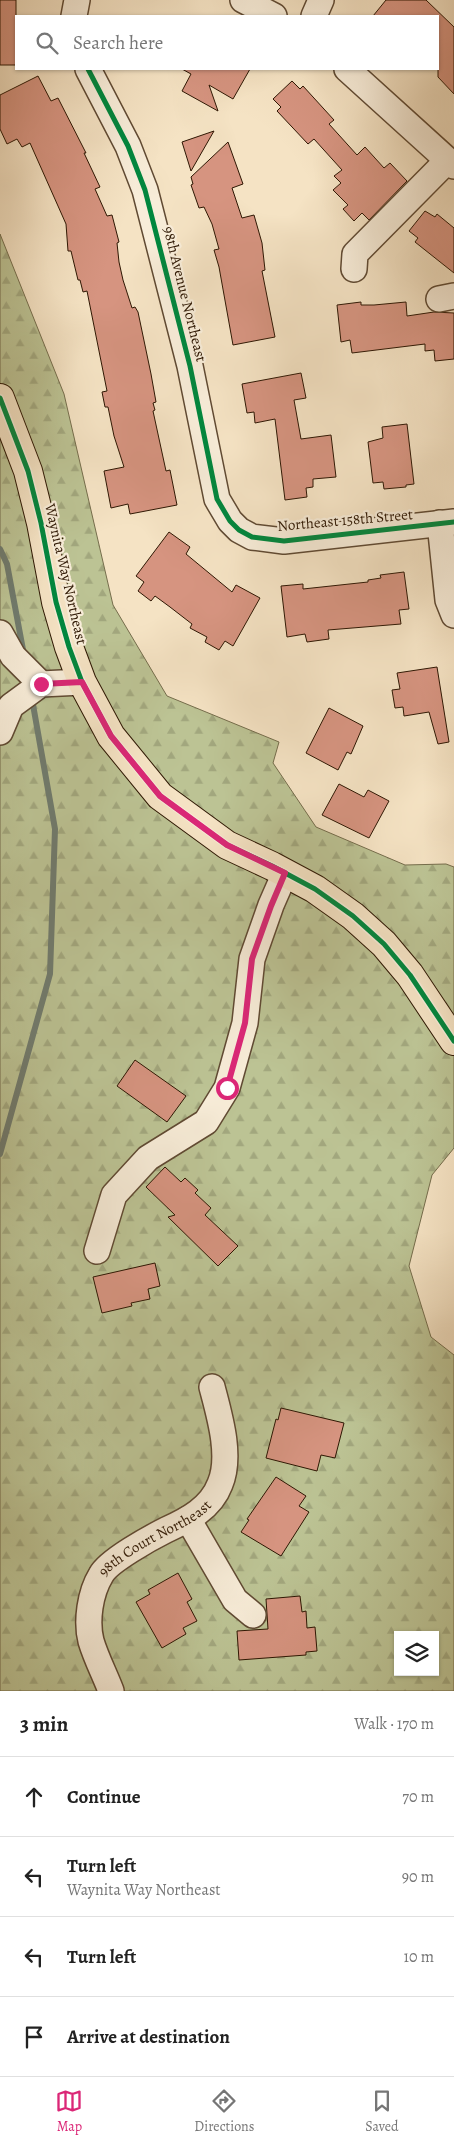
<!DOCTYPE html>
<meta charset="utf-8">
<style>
:root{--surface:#fff;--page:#f2f2f2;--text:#222;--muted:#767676;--line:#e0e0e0;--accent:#db2777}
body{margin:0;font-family:Alegreya,serif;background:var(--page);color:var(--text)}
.controls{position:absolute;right:15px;bottom:15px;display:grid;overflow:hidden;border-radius:0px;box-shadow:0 1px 4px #0004}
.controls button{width:45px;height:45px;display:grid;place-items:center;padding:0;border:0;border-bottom:1px solid var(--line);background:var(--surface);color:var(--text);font:25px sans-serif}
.stop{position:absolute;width:15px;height:15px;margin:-11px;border:4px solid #db2777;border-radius:50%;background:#fff}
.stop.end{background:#db2777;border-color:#fff;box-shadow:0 1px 5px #0008}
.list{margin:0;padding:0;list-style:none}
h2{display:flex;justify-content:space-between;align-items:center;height:65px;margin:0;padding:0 20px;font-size:21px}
h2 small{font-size:16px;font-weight:400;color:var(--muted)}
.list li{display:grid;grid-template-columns:32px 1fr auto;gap:15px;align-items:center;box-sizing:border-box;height:80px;padding:0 20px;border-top:1px solid var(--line)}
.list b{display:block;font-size:19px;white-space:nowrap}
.list p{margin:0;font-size:16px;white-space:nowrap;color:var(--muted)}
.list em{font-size:16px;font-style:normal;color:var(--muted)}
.icon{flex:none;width:28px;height:28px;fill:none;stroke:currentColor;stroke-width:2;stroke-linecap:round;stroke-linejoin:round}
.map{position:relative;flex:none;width:454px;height:1691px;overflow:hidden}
.search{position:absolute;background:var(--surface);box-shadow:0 1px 4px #0004;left:15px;right:15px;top:15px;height:55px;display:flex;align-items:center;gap:12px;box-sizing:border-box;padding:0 18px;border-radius:0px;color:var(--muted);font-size:19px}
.sheet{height:385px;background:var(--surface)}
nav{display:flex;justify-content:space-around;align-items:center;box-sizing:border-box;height:70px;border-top:1px solid var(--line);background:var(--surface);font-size:14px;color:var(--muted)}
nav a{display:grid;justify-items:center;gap:2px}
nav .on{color:var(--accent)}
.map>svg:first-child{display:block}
</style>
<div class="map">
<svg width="454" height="1691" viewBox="0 0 454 1691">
<defs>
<pattern id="forest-firs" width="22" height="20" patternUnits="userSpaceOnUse" patternTransform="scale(1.25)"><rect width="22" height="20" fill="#bcc394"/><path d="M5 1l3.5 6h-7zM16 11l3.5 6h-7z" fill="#a2a77e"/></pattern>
</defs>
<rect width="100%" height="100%" fill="#f5e3c4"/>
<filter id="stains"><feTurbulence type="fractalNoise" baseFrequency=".004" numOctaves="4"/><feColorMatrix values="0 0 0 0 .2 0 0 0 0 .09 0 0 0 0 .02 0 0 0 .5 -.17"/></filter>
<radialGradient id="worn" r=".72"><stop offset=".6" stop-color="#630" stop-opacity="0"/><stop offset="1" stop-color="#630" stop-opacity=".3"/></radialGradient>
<path fill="url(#forest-firs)" stroke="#756d4c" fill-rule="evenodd" d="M 0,234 L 64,394 L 113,605 L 167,696 L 279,742 L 273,763 L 316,827 L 405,865 L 446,864 L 454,867 L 454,1148 L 432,1175 L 409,1266 L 431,1337 L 454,1355 L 454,1691 L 0,1691 ZM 398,1635 L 435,1635 L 435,1672 L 398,1672 Z"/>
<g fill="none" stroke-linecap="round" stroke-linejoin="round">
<g stroke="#707b6e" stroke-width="6">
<path d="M 0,549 L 7,564 L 24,655"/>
<path d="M 0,1154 L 50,974 L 55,829 L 32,699"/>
</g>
</g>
<g fill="#d69480" stroke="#2e1703">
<rect x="0" y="0" width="16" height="65"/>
<path d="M 386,0 L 426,0 L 454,27 L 454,94 L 438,77 L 438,16 L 373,16 Z"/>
<path d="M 182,69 L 250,69 L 233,99 L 209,85 L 218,111 L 182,91 L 191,74 Z"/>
<path d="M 38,76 L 51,101 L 58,98 L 86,153 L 84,153 L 100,187 L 95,189 L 107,216 L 112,215 L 119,242 L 117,243 L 119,262 L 123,280 L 132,308 L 135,307 L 138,312 L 151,374 L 156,402 L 153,403 L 155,410 L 153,411 L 166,471 L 170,470 L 177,505 L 130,514 L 128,504 L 111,508 L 104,471 L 124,467 L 114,436 L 108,407 L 105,407 L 102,392 L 107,391 L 87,291 L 83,292 L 80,280 L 78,280 L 71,251 L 68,251 L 66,224 L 30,143 L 22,147 L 17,139 L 7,144 L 0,129 L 0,95 Z"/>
<path d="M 292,81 L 300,89 L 303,86 L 334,120 L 329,124 L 357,155 L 365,147 L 384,168 L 390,163 L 407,181 L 369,220 L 362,213 L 354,221 L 343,209 L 348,205 L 333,190 L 341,183 L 334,176 L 342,170 L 314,139 L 308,144 L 277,111 L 281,107 L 273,99 Z"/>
<path d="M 214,131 L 191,171 L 182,142 Z"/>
<path d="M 228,142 L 243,184 L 232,188 L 242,218 L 254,215 L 262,243 L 265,270 L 262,271 L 275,337 L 233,345 L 219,267 L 214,250 L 219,249 L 212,224 L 204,207 L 199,208 L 191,185 L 193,184 L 191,177 Z"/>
<path d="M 425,211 L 435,217 L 437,214 L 454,228 L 454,273 L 415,242 L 418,238 L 409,231 Z"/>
<path d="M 361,302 L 361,305 L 374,305 L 406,302 L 407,316 L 434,312 L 454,313 L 454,359 L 435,361 L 434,350 L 425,351 L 425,344 L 352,353 L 350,340 L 341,342 L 337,305 Z"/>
<path d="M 301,373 L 306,398 L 294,400 L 301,439 L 331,435 L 336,477 L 313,479 L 313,487 L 306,488 L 307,497 L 285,500 L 275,419 L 255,423 L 254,412 L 247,413 L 242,384 Z"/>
<path d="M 407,424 L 414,484 L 406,485 L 406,487 L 384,489 L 383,482 L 373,483 L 368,442 L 383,438 L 382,427 Z"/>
<path d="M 169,532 L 190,547 L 186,554 L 232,592 L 236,585 L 260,598 L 233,646 L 225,641 L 219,650 L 205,642 L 207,637 L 190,628 L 192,624 L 170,607 L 155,596 L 151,601 L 138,591 L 144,582 L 136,576 Z"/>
<path d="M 404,572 L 409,609 L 399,610 L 401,624 L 328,630 L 329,639 L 307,642 L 305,634 L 287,637 L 281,586 L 303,584 L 303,589 L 368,582 L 368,580 L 381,578 L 380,575 Z"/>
<path d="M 437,667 L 449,742 L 438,744 L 429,712 L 404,716 L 403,707 L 395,708 L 392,690 L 400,689 L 397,673 Z"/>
<path d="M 329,708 L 363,726 L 351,754 L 347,752 L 338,770 L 306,753 Z"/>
<path d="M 339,784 L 364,797 L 368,790 L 389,801 L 369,838 L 322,815 Z"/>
<path d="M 135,1060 L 186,1096 L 167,1122 L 117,1086 Z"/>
<path d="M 165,1167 L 181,1182 L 185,1178 L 198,1190 L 195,1193 L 211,1208 L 205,1215 L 238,1246 L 218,1266 L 168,1217 L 175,1215 L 146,1187 Z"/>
<path d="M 155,1263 L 160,1286 L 148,1289 L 150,1299 L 131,1303 L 132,1306 L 102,1313 L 93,1277 Z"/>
<path d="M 281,1408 L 344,1423 L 335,1458 L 321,1455 L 317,1471 L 266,1458 L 276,1419 L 278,1420 Z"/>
<path d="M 276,1477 L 306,1496 L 299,1506 L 309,1512 L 281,1556 L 241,1532 L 249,1520 L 247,1519 Z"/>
<path d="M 178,1573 L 192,1599 L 187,1602 L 197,1621 L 183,1628 L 186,1634 L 162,1648 L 136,1602 L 150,1594 L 148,1590 Z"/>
<path d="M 300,1596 L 302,1612 L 306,1611 L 307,1628 L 315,1627 L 317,1651 L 306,1652 L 306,1655 L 239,1660 L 237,1631 L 268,1629 L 266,1599 Z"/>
</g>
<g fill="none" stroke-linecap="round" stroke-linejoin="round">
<defs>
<g id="minor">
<path d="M 243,0 L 274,16"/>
<path d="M 74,16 L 77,0"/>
<path d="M 314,16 L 321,0"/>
<path d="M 88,69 L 128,146 L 145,190 L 190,366 L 217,499 L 230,521 L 239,530 L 252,537 L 284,541 L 454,522"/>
<path d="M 347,69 L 454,166"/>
<path d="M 354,269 L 355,254 L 447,161"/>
<path d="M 439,299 L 454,296"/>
<path d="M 440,523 L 448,600 L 454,615"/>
<path d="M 0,633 L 13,656 L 41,684"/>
<path d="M 0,732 L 11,706 L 41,684 L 82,682"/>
<path d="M 97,1251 L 114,1195 L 148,1158 L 206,1122 L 227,1088 L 245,1023 L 252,959 L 271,905 L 285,873"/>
<path d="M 188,1519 L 235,1600 L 253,1615"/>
<path id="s1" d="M 111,1691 C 105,1675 96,1658 91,1641 C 86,1621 90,1593 101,1575 C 108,1561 152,1537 166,1530 C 188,1520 211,1508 220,1484 C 232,1456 219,1414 212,1387"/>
</g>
<path id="major" d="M 0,398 L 28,471 L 41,523 L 56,602 L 69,647 L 82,682 L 111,736 L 160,796 L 227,845 L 272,866 L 315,889 L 353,916 L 384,944 L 410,975 L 454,1041"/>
</defs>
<use href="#minor" stroke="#604a33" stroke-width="28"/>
<use href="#major" stroke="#2e1703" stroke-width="30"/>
<use href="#minor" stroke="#f8edd9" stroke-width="25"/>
<use href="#major" stroke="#f5e3c4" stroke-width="28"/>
<defs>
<g id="cycleway">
<path d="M 88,69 L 128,146 L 145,190 L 190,366 L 217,499 L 230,521 L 239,530 L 252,537 L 284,541 L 454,522"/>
<path d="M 0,398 L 28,471 L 41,523 L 56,602 L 69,647 L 82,682 L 111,736 L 160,796 L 227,845 L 272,866 L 315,889 L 353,916 L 384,944 L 410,975 L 454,1041"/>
</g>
</defs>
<use href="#cycleway" stroke="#f8edd9" stroke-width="8"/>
<use href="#cycleway" stroke="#00873e" stroke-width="5"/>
</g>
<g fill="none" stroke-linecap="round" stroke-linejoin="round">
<path stroke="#db2777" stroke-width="6" d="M 41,684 L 82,682 L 111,736 L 160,796 L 227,845 L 285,873 L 271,906 L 252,959 L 245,1023 L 227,1088"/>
</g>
<g text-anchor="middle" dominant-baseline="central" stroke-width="4.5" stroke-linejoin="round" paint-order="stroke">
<g font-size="15" fill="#2e1703" stroke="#f8edd9">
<text transform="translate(185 294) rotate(76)">98th Avenue Northeast</text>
<text transform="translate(345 520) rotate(-5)">Northeast 158th Street</text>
<text transform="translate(66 574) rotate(77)">Waynita Way Northeast</text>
<text stroke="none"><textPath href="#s1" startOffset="188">98th Court Northeast</textPath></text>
</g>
</g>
<rect width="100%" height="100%" filter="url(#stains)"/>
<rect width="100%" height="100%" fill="url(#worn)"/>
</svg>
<div class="controls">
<button><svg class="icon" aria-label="layers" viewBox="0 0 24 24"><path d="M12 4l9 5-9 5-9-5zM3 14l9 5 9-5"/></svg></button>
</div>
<div class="stop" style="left:227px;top:1088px"></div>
<div class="stop end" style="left:41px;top:684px"></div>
<div class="search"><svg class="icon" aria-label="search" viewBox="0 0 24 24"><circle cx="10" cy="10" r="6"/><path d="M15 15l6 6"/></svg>Search here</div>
</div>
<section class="sheet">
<h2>3 min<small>Walk · 170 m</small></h2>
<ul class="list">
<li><svg class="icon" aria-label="ahead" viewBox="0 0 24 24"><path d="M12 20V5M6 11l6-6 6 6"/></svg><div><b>Continue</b></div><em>70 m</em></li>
<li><svg class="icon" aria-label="left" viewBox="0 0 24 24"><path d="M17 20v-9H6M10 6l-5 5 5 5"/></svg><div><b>Turn left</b><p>Waynita Way Northeast</p></div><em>90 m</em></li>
<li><svg class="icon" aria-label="left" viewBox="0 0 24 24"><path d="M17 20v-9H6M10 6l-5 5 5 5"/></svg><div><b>Turn left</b></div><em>10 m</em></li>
<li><svg class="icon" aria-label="arrive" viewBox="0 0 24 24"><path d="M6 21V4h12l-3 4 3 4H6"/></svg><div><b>Arrive at destination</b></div></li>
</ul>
</section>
<nav>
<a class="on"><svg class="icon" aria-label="map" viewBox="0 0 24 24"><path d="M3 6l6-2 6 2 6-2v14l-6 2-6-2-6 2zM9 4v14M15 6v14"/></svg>Map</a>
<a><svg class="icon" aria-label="directions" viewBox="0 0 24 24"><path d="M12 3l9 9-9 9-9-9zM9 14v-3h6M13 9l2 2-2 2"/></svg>Directions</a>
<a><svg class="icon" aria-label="saved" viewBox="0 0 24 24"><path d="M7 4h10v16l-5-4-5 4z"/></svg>Saved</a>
</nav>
